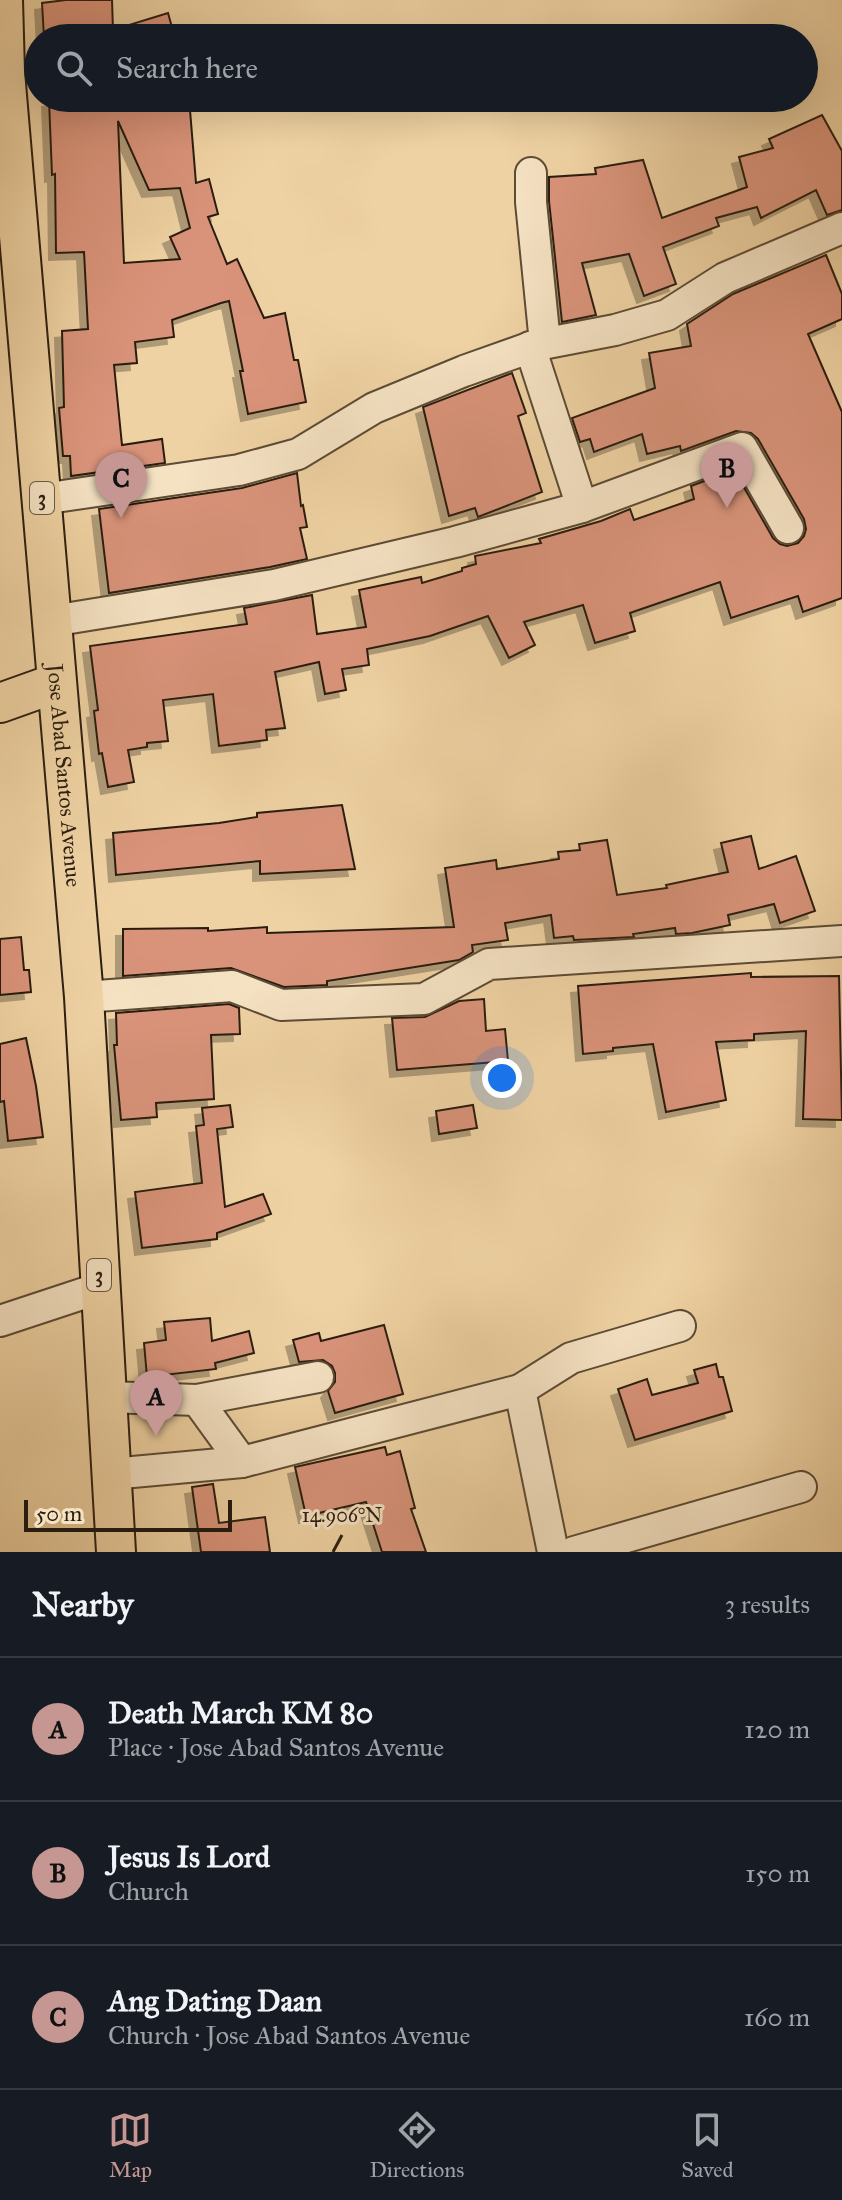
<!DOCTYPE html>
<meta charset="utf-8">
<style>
:root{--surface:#171b24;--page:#242831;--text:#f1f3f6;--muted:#9ea1a6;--line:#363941;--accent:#c59692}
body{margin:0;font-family:"IM FELL Great Primer",serif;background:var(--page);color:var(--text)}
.scale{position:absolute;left:24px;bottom:20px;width:208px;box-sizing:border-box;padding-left:8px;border:4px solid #2b1e10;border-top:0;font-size:22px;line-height:28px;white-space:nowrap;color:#2b1e10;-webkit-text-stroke:6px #f5e2c3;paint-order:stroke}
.you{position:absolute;left:502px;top:1078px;width:28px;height:28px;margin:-20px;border:6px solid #fff;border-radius:50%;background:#1a73e8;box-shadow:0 0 0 12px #1a73e833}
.badge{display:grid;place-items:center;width:52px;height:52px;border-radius:50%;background:var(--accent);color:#111;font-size:26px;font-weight:700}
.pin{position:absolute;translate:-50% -66px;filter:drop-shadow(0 2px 4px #0008)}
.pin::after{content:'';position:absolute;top:42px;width:28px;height:24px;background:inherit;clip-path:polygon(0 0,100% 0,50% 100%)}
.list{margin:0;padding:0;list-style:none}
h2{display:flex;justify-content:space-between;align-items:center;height:104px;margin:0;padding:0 32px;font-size:34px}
h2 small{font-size:26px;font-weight:400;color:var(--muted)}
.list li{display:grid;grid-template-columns:52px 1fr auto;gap:24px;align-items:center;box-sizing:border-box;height:144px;padding:0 32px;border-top:2px solid var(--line)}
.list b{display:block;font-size:30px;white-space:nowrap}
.list p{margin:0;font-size:26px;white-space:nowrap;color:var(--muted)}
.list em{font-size:26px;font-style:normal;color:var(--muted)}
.icon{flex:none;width:44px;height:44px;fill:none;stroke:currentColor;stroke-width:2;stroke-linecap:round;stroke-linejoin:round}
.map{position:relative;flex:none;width:842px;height:1552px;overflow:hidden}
.search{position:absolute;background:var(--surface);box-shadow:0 8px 32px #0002;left:24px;right:24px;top:24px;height:88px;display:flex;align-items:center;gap:20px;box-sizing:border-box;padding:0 28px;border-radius:44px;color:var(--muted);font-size:30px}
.sheet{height:536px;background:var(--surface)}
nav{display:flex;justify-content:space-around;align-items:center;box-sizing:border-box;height:112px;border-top:2px solid var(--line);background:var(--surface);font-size:22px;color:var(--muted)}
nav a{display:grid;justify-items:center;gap:4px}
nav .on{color:var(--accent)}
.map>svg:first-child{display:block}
</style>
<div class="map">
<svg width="842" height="1552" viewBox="0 0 842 1552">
<defs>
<filter id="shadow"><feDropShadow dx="-7" dy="7" stdDeviation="0" flood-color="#0004"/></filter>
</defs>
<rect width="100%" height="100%" fill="#efd2a3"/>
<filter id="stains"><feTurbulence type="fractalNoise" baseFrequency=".0025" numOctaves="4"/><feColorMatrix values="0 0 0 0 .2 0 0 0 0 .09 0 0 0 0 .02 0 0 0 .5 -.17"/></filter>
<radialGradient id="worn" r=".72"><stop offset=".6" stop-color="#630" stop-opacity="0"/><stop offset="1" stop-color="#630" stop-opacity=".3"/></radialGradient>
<g fill="#d9937a" stroke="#2b1e10" stroke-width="2" fill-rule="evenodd" filter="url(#shadow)">
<path d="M 66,0 L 112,0 L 113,30 L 168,13 L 175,38 L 44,38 L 42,3 Z"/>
<path d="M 107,98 L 189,98 L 196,183 L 209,179 L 218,214 L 208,217 L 227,264 L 237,259 L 264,318 L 285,313 L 294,360 L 298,360 L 306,402 L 248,414 L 240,371 L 243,371 L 229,301 L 221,303 L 172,320 L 174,337 L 135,342 L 137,363 L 114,365 L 122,445 L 162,439 L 165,463 L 71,476 L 70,456 L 63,456 L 59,408 L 64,407 L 62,331 L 88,329 L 84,252 L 56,253 L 55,174 L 52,175 L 49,100 ZM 118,121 L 149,190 L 180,188 L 190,228 L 170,237 L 180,259 L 124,263 Z"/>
<path d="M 822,115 L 842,151 L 842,210 L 827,215 L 816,190 L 761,218 L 757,207 L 716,218 L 719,226 L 663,247 L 676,284 L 644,296 L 629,254 L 582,263 L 596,315 L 562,322 L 549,201 L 549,177 L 596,174 L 595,168 L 643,160 L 662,218 L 747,187 L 739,157 L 773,148 L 769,139 Z"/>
<path d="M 826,255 L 842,294 L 842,319 L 808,334 L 842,412 L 842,598 L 803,612 L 798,596 L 731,618 L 720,582 L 630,613 L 635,631 L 595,643 L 583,605 L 524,622 L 535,645 L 509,658 L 488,616 L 430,636 L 367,649 L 369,665 L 342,669 L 346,690 L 325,694 L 319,662 L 275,672 L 285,728 L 266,730 L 267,740 L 219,746 L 213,694 L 163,700 L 168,741 L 147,743 L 147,747 L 128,750 L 134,782 L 108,787 L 102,753 L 99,754 L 94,711 L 98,710 L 90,646 L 247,624 L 244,608 L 312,595 L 317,634 L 366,627 L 359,590 L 421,577 L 422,583 L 462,571 L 462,568 L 476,564 L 475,556 L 541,543 L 539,539 L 601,521 L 630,509 L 634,520 L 694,499 L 691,486 L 734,470 L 773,538 L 780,544 L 787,546 L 798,543 L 804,536 L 806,529 L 804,519 L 758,439 L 751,433 L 736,431 L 681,451 L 680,446 L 647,454 L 642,434 L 594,452 L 590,439 L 580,442 L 572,418 L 655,388 L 649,353 L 691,346 L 687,324 L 733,294 Z"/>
<path d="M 512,373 L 526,413 L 518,416 L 542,492 L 478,517 L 475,508 L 449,516 L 423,407 Z"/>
<path d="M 297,473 L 301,506 L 303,505 L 307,527 L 300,528 L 307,559 L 270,567 L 109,593 L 99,509 L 242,488 Z"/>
<path d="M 342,805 L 355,869 L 260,874 L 260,861 L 116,875 L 113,833 L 219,823 L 257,817 L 257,813 Z"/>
<path d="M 751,836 L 759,869 L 796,856 L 815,911 L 780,923 L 774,904 L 728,915 L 730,925 L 692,933 L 676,934 L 675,928 L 633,934 L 634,937 L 574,940 L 573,936 L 554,938 L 551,915 L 505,923 L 508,940 L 472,945 L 473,952 L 459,960 L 327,981 L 327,985 L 284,987 L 231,968 L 123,976 L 123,929 L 208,928 L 208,931 L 267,927 L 267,933 L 454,927 L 445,868 L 496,860 L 497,869 L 559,859 L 558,852 L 580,850 L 579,844 L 607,840 L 617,895 L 667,888 L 666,885 L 728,872 L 721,843 Z"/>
<path d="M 21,937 L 24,970 L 29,970 L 31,992 L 0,995 L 0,939 Z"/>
<path d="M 751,973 L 751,977 L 839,976 L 842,1120 L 803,1119 L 806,1031 L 754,1034 L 754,1040 L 716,1042 L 726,1100 L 666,1112 L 653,1044 L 613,1048 L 613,1051 L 583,1054 L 578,986 Z"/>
<path d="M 484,999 L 486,1031 L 505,1029 L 508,1061 L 397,1070 L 392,1018 L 425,1017 L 459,1001 Z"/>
<path d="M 229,1004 L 239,1008 L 240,1034 L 211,1035 L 214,1099 L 156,1103 L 157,1117 L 121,1120 L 114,1045 L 117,1045 L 116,1013 Z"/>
<path d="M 26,1038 L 36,1086 L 43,1137 L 8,1141 L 4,1101 L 0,1102 L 0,1044 Z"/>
<path d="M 230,1105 L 233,1127 L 217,1129 L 225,1207 L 263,1194 L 271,1214 L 217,1233 L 217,1239 L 142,1248 L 135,1192 L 202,1183 L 196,1126 L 204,1125 L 202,1108 Z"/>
<path d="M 473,1105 L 477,1128 L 439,1134 L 436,1111 Z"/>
<path d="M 210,1318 L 212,1341 L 249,1331 L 254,1353 L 215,1363 L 216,1369 L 147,1377 L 144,1343 L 166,1340 L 164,1322 Z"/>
<path d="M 384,1325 L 403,1394 L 335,1413 L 328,1391 L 335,1382 L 335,1373 L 332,1366 L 323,1360 L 299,1362 L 293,1340 L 319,1333 L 321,1341 Z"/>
<path d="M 716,1364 L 719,1377 L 723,1377 L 732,1411 L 635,1440 L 618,1389 L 647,1379 L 652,1395 L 698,1383 L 694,1370 Z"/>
<path d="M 385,1447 L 387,1455 L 400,1451 L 415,1508 L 411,1509 L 426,1552 L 382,1552 L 366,1502 L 306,1516 L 295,1467 Z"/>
<path d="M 213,1484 L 219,1523 L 265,1517 L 270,1552 L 201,1552 L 192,1487 Z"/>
</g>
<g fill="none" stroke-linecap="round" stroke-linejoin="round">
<defs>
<g id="minor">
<path d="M 531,173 L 531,202 L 545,343"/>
<path d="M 530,347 L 582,507"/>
<path d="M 42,499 L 239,470 L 298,454 L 374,408 L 464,371 L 537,345 L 615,330 L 667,315 L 725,278 L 842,228"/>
<path d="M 52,621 L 274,585 L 455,542 L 582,507 L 742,448 L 788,528"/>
<path d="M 84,997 L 232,986 L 281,1005 L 424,999 L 489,964 L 842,941"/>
<path d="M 0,1321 L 100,1288"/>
<path d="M 520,1390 L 553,1552"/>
<path d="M 106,1397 L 197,1400 L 318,1377"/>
<path d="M 197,1400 L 242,1462 L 520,1390 L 571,1358 L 680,1326"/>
<path d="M 111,1474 L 242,1462"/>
<path d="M 574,1552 L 801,1487"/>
</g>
<g id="major">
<path id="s1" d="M 3,0 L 5,72 L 84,997 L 116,1552"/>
<path d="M 0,703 L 56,683"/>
</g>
</defs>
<use href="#minor" stroke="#5c4b35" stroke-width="34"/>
<use href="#major" stroke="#2b1e10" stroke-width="42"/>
<use href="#minor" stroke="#f5e2c3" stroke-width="30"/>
<use href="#major" stroke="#efd2a3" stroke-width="38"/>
</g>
<path fill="none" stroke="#2b1e10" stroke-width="3" d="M 333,1552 L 342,1535"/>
<g text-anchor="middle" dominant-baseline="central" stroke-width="6" stroke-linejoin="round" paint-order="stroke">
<g fill="#f5e2c3" stroke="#685946" stroke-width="2">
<rect x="30" y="482" width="24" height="32" rx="6"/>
<rect x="87" y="1259" width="24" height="32" rx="6"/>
</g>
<g font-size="20" font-weight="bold" fill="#2b1e10">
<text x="42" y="498">3</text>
<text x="99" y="1275">3</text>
</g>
<g font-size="22" fill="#2b1e10" stroke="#f5e2c3">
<text stroke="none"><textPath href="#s1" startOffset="778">Jose Abad Santos Avenue</textPath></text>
</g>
</g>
<g font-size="20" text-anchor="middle" fill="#2b1e10" stroke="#f5e2c3" stroke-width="6" stroke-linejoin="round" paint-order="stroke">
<text x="342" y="1522">14.906°N</text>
</g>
<rect width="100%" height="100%" filter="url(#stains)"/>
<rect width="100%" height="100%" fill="url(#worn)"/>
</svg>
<div class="scale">50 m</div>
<div class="you"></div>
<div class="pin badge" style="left:156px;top:1436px">A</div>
<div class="pin badge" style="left:727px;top:508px">B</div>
<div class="pin badge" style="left:121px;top:518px">C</div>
<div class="search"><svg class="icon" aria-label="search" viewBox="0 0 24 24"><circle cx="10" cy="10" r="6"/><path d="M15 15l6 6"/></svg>Search here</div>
</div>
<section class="sheet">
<h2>Nearby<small>3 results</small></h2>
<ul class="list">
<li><span class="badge">A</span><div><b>Death March KM 80</b><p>Place · Jose Abad Santos Avenue</p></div><em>120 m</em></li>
<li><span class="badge">B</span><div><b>Jesus Is Lord</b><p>Church</p></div><em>150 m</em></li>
<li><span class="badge">C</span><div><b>Ang Dating Daan</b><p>Church · Jose Abad Santos Avenue</p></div><em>160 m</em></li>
</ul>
</section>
<nav>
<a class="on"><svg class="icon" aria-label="map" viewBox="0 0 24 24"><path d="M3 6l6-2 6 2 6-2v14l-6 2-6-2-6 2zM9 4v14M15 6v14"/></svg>Map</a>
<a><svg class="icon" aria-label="directions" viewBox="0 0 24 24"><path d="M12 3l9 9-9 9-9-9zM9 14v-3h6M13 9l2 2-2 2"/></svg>Directions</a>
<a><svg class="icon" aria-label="saved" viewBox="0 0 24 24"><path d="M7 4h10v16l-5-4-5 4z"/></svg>Saved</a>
</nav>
